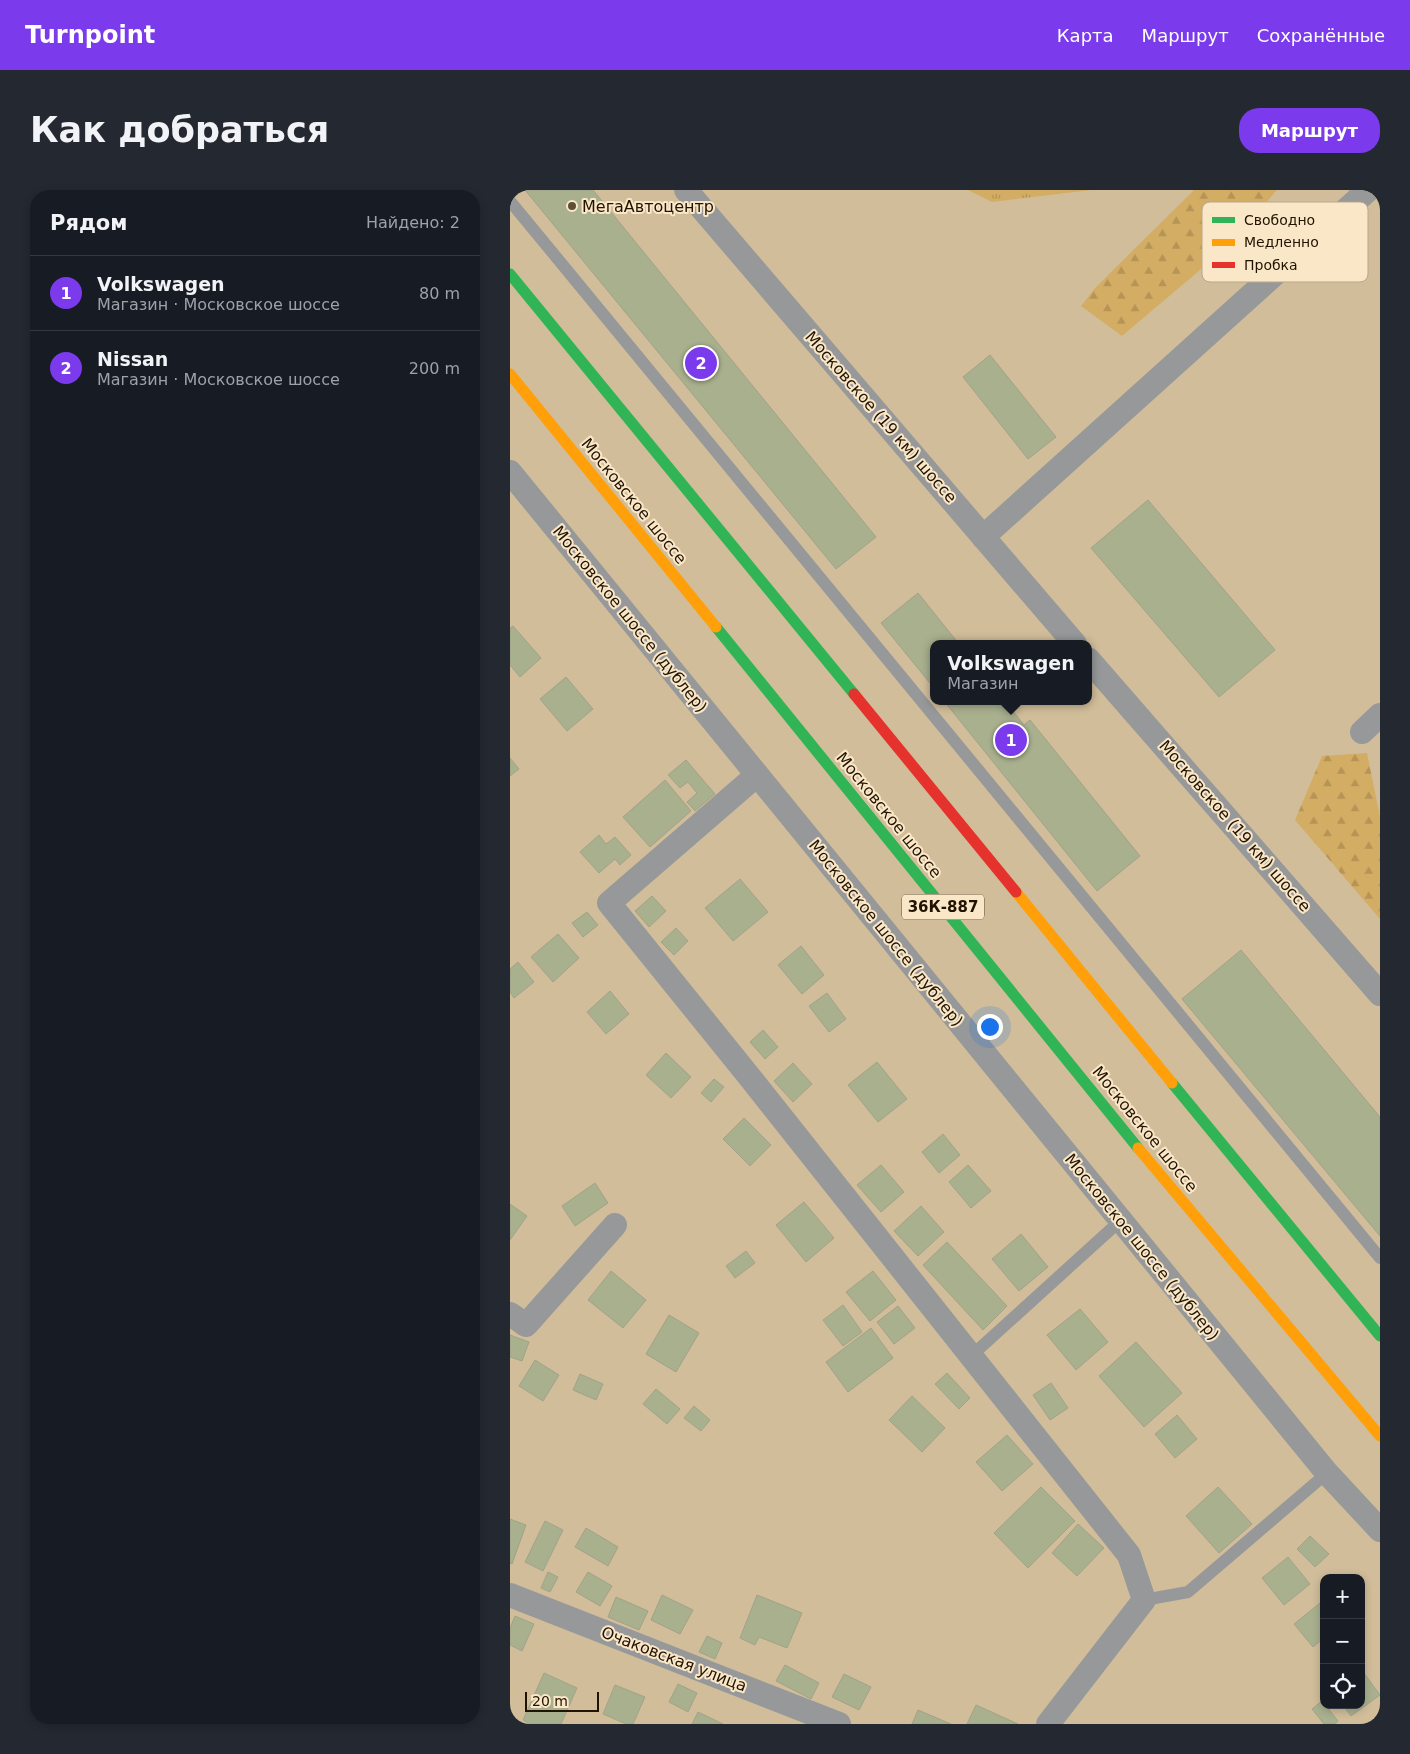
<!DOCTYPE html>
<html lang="ru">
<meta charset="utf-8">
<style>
:root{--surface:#171b24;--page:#242831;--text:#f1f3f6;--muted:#9ea1a6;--line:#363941;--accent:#7c3aed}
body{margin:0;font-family:"DejaVu Sans",sans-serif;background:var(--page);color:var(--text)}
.controls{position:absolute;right:15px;bottom:15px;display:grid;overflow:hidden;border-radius:10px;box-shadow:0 2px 8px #0003}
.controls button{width:45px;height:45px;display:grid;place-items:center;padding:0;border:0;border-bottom:1px solid var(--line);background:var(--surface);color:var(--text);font:25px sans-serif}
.scale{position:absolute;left:15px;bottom:12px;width:74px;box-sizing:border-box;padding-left:5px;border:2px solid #211300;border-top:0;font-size:14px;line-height:18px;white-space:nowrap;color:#211300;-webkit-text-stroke:4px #fae7c8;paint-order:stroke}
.you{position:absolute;left:479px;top:836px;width:18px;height:18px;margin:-12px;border:4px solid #fff;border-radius:50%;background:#1a73e8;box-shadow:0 0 0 8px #1a73e833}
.badge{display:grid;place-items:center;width:32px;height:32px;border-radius:50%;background:var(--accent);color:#fff;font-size:16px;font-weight:700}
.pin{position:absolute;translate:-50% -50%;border:2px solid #fff;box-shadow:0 1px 5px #0006}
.popup{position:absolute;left:420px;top:450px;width:162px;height:65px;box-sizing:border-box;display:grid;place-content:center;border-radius:10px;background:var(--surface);filter:drop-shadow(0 1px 4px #0005);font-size:16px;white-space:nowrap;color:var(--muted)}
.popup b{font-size:19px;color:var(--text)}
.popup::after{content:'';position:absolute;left:50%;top:100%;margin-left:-10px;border:10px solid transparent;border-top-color:var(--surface)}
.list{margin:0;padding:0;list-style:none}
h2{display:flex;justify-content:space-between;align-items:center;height:65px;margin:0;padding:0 20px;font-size:21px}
h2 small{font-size:16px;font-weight:400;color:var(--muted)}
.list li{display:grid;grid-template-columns:32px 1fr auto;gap:15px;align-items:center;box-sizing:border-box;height:75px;padding:0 20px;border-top:1px solid var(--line)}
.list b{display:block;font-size:19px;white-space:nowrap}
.list p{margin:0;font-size:16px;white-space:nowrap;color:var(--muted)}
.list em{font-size:16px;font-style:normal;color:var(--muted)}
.icon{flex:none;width:28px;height:28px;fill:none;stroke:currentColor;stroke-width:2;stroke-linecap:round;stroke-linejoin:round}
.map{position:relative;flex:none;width:870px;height:1534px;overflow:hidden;border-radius:20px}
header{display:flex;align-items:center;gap:30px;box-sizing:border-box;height:70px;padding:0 25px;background:var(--accent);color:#fff}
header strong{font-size:24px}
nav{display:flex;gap:28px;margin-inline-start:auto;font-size:18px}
.intro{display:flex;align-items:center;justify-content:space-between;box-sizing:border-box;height:120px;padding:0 30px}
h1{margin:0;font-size:35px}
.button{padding:12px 22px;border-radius:20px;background:var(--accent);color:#fff;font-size:18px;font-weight:700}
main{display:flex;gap:30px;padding:0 30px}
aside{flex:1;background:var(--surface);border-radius:20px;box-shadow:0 2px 8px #0003}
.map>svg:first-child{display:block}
</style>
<header>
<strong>Turnpoint</strong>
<nav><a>Карта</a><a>Маршрут</a><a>Сохранённые</a></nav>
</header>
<div class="intro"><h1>Как добраться</h1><a class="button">Маршрут</a></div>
<main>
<aside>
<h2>Рядом<small>Найдено: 2</small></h2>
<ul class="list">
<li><span class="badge">1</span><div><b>Volkswagen</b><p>Магазин · Московское шоссе</p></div><em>80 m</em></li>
<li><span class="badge">2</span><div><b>Nissan</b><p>Магазин · Московское шоссе</p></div><em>200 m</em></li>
</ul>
</aside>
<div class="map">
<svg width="870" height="1534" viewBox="0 0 870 1534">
<defs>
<pattern id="grass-tufts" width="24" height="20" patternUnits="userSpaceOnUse" patternTransform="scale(1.25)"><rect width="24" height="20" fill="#d4ad64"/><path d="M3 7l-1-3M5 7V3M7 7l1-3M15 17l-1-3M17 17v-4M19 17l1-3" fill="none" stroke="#b69455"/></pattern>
<pattern id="forest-firs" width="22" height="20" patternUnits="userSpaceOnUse" patternTransform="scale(1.25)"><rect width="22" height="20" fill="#d4ad64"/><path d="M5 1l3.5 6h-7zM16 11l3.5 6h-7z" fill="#b69455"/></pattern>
</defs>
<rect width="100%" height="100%" fill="#d1bd9a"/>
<path fill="url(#grass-tufts)" d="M 458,0 L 581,0 L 482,12 Z"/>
<g fill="url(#forest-firs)">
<path d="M 684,0 L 767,0 L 716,58 L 612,146 L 571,116 L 585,98 Z"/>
<path d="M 857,563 L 870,627 L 870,729 L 785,630 L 812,566 Z"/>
</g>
<g fill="#a9b08e" stroke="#a2a288">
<path d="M 15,0 L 83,0 L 366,347 L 326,379 Z"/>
<path d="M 480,165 L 546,247 L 518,269 L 453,187 Z"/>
<path d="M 638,310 L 765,460 L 709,507 L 581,358 Z"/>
<path d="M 408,403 L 449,454 L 424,454 L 424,498 L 371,433 Z"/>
<path d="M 3,436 L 31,468 L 10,487 L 0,475 L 0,438 Z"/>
<path d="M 56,487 L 83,519 L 57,541 L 30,509 Z"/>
<path d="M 434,511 L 495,511 L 514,535 L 520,530 L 630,666 L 587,701 Z"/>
<path d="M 0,568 L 9,579 L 0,586 Z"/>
<path d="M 176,570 L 205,604 L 185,621 L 177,612 L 187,603 L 178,592 L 170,598 L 158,585 Z"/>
<path d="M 155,590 L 181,621 L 140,657 L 113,627 Z"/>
<path d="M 89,645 L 96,654 L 105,647 L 121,665 L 110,675 L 105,669 L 89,683 L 70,662 Z"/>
<path d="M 230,689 L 258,722 L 223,751 L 195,718 Z"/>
<path d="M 142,706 L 156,721 L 139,737 L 125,721 Z"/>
<path d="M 77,722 L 88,735 L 73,747 L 62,733 Z"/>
<path d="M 166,738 L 178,751 L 164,765 L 151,752 Z"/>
<path d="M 48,744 L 69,768 L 43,792 L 21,767 Z"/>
<path d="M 291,756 L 314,785 L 292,804 L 268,775 Z"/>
<path d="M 731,760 L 870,927 L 870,1046 L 672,809 Z"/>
<path d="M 8,772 L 24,792 L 4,808 L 0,802 L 0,779 Z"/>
<path d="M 100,801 L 119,824 L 96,844 L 77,822 Z"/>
<path d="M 317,803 L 336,829 L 319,842 L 299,816 Z"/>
<path d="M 253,840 L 268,857 L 255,869 L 240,852 Z"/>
<path d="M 156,863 L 181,887 L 161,908 L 136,885 Z"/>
<path d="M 367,872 L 397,909 L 368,932 L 338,895 Z"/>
<path d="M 283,873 L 302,894 L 283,912 L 264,891 Z"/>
<path d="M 204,889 L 214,897 L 201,912 L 191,903 Z"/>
<path d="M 234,928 L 261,955 L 240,976 L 213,949 Z"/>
<path d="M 433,944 L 450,965 L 429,983 L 412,962 Z"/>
<path d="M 371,975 L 394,1002 L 371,1022 L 347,995 Z"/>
<path d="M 458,975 L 481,1001 L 461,1018 L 439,992 Z"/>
<path d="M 85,993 L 98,1013 L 65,1036 L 52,1016 Z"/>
<path d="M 294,1012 L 324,1048 L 296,1072 L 266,1035 Z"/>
<path d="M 0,1014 L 17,1026 L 0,1050 Z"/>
<path d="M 411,1016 L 434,1042 L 408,1066 L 384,1041 Z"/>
<path d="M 511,1044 L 538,1077 L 509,1101 L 482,1069 Z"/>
<path d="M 437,1052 L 497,1116 L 473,1140 L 413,1075 Z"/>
<path d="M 236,1061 L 245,1073 L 225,1088 L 216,1076 Z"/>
<path d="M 101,1081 L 136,1110 L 113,1138 L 78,1110 Z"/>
<path d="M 363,1081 L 386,1110 L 360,1131 L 336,1102 Z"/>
<path d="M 333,1115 L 352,1142 L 333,1156 L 313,1130 Z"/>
<path d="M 388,1116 L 405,1138 L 384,1154 L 367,1132 Z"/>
<path d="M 570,1119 L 598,1152 L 566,1180 L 537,1145 Z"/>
<path d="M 159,1125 L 189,1143 L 166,1182 L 136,1164 Z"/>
<path d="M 361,1138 L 383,1168 L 338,1202 L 316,1172 Z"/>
<path d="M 0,1145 L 19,1152 L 12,1171 L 0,1167 Z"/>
<path d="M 626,1152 L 672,1203 L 634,1237 L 589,1186 Z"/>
<path d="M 25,1170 L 49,1185 L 33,1211 L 9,1196 Z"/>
<path d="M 437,1183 L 460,1208 L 449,1219 L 425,1194 Z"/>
<path d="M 70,1184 L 93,1194 L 86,1210 L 63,1200 Z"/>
<path d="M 541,1193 L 558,1218 L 540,1230 L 523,1205 Z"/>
<path d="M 146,1199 L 170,1219 L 157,1234 L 133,1214 Z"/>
<path d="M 402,1206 L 435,1238 L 412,1262 L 379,1230 Z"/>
<path d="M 184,1216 L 200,1230 L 191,1241 L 174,1228 Z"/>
<path d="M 667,1225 L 687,1249 L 665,1268 L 645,1244 Z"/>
<path d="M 497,1245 L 523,1274 L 492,1301 L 466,1272 Z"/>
<path d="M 531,1297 L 565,1331 L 518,1378 L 484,1343 Z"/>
<path d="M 708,1297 L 742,1334 L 709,1363 L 676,1326 Z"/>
<path d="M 0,1329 L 16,1335 L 2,1374 L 0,1373 Z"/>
<path d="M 35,1331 L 53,1340 L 33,1381 L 15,1372 Z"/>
<path d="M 568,1334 L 594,1358 L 567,1386 L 542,1363 Z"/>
<path d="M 76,1338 L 108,1357 L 98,1376 L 65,1357 Z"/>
<path d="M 800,1346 L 819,1364 L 805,1377 L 787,1359 Z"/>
<path d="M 778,1367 L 800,1394 L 774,1415 L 752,1388 Z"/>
<path d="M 38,1382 L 48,1387 L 40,1402 L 31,1398 Z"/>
<path d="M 78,1382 L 102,1396 L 90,1416 L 66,1402 Z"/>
<path d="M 152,1405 L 183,1420 L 170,1444 L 141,1430 Z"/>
<path d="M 247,1405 L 292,1423 L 277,1458 L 249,1447 L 245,1455 L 230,1448 Z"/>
<path d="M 106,1407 L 138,1421 L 129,1440 L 98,1427 Z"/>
<path d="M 810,1413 L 814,1418 L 814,1448 L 803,1457 L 784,1434 Z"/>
<path d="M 5,1426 L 24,1434 L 12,1461 L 0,1455 L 0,1438 Z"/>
<path d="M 197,1446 L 212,1453 L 205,1469 L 189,1462 Z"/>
<path d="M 275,1475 L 309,1493 L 301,1509 L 266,1491 Z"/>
<path d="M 851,1479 L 870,1505 L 841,1526 L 833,1515 L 851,1515 Z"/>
<path d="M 34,1483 L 67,1498 L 51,1534 L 20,1534 L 13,1530 Z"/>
<path d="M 334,1484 L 361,1497 L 349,1520 L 322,1507 Z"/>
<path d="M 168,1494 L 187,1503 L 178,1522 L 159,1512 Z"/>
<path d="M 105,1495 L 135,1507 L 123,1534 L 116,1534 L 93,1524 Z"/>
<path d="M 812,1511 L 828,1531 L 825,1534 L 814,1534 L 802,1519 Z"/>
<path d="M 466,1515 L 508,1534 L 457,1534 Z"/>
<path d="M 408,1520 L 441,1534 L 402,1534 Z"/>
<path d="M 188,1522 L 213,1534 L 182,1534 Z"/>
</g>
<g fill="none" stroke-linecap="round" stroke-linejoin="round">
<g stroke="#969899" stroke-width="12">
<path d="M 0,11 L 870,1068"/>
<path d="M 460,1167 L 610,1031"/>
<path d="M 634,1410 L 678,1402 L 817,1283"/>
</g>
<g stroke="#969899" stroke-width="24">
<path d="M 176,0 L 565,454"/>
<path d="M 0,282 L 817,1283 L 870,1340"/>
<path d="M 473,347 L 858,0"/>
<path d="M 578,469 L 870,804"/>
<path d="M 852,542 L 870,525"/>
<path d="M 247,585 L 99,713 L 238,885 L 619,1365 L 634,1410 L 538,1534"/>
<path d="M 0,1124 L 16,1135 L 105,1035"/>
<path d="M 0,1405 L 329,1534"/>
</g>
<g stroke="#30b455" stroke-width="11">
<path d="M 0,84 L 344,504"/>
<path d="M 206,437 L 628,958"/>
<path d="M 662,893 L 870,1146"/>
</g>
<g stroke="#ff9f0a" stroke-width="11">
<path d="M 0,184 L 206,437"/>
<path d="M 506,702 L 662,893"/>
<path d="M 628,958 L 870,1246"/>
</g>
<path stroke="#e5322d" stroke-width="11" d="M 344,504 L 506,702"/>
</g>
<circle fill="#5f4e36" stroke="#fae7c8" stroke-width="2" cx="62" cy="16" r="5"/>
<g text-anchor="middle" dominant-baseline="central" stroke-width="4" stroke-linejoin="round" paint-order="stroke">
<rect fill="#fae7c8" stroke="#62533c" stroke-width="1" x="392" y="704.5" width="82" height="25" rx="4"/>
<g font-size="15" font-weight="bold" fill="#211300">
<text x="433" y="717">36К-887</text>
</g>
<g font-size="16" fill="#211300" stroke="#fae7c8" text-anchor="start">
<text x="72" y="16">МегаАвтоцентр</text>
</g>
<g font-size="16" fill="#211300" stroke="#fae7c8">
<text transform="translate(371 227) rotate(49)">Московское (19 км) шоссе</text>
<text transform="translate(124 311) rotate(51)">Московское шоссе</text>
<text transform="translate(120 429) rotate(51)">Московское шоссе (дублер)</text>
<text transform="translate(379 625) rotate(51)">Московское шоссе</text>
<text transform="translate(725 636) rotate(49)">Московское (19 км) шоссе</text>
<text transform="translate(376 743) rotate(51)">Московское шоссе (дублер)</text>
<text transform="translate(635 939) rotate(51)">Московское шоссе</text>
<text transform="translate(632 1057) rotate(51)">Московское шоссе (дублер)</text>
<text transform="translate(164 1469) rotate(21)">Очаковская улица</text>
</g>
</g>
<rect x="692" y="12" width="166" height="80" rx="8" fill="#fae7c8" stroke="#b9a78c" stroke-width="1"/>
<rect x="702" y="27" width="23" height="6" fill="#30b455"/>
<rect x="702" y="49" width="23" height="7" fill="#ff9f0a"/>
<rect x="702" y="72" width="23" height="6" fill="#e5322d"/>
<g font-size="14" fill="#211300">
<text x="734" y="35">Свободно</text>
<text x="734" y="57">Медленно</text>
<text x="734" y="80">Пробка</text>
</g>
</svg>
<div class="controls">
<button>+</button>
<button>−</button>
<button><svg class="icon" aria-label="locate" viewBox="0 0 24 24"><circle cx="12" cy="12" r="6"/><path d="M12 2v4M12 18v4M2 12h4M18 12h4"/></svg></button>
</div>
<div class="scale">20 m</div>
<div class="you"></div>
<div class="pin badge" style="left:501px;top:550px">1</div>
<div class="popup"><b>Volkswagen</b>Магазин</div>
<div class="pin badge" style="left:191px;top:173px">2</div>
</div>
</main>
